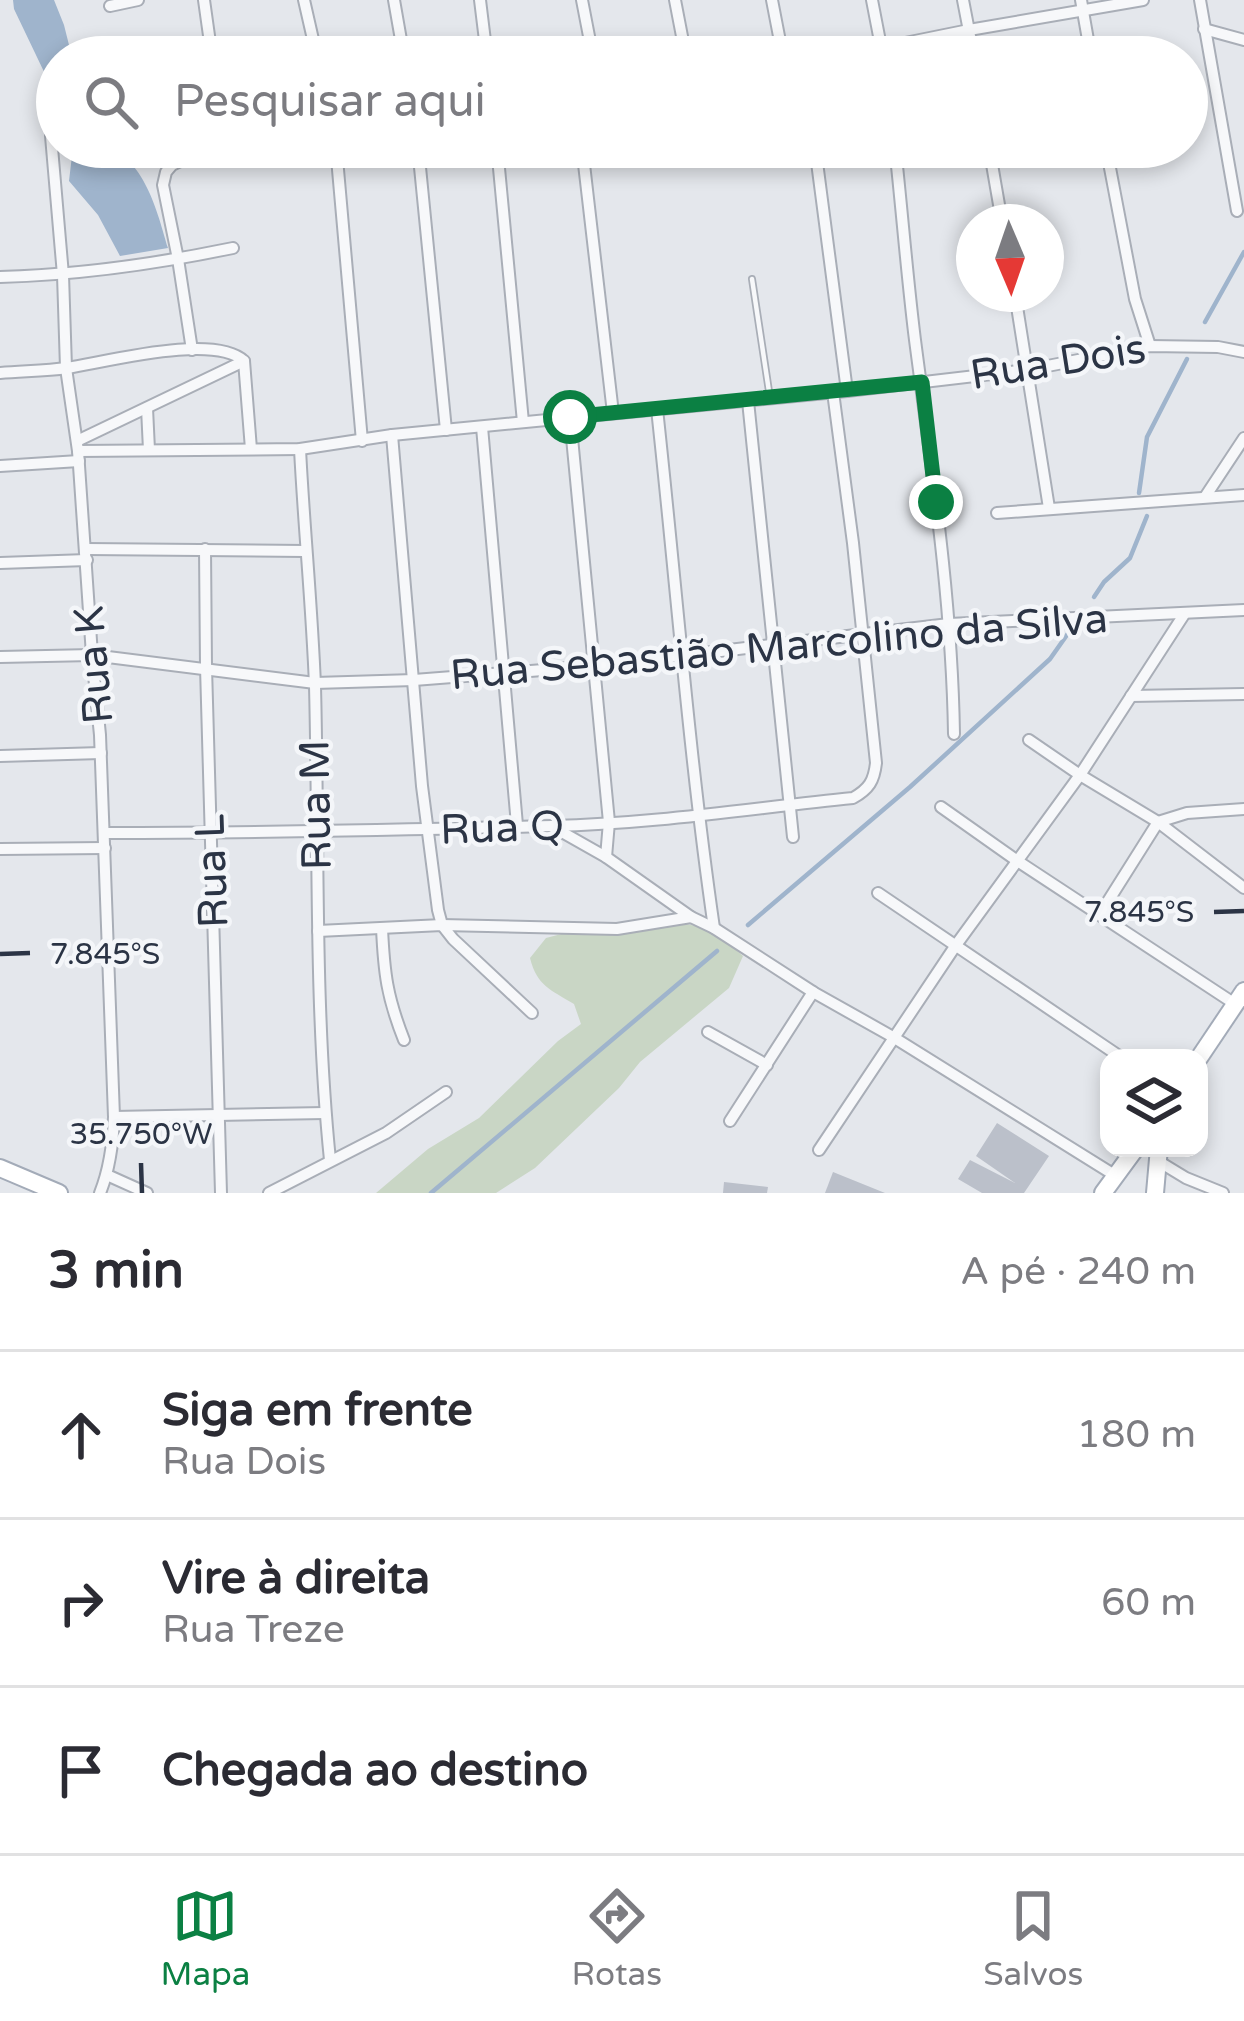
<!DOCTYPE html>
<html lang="pt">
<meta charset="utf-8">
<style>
:root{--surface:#fff;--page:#f2f2f3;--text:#2b2b33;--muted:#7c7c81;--line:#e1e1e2;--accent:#0b8043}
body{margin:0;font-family:"Varela Round",sans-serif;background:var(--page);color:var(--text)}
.controls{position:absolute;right:36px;bottom:36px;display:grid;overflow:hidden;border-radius:24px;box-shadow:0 6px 18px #0003}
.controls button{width:108px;height:108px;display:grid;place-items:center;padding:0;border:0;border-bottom:3px solid var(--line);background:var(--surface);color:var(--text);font:60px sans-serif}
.compass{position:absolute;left:956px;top:204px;width:108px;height:108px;border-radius:50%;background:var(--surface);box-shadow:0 6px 18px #0003;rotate:178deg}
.stop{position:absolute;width:36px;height:36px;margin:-27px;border:9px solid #0b8043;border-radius:50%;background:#fff}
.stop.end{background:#0b8043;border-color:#fff;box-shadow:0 3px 12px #0008}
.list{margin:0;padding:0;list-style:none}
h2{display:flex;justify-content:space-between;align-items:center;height:156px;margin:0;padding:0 48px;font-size:51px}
h2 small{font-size:39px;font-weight:400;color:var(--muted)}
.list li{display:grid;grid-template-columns:78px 1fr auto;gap:36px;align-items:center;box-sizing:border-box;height:168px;padding:0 48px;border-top:3px solid var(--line)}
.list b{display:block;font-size:45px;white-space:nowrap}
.list p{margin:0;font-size:39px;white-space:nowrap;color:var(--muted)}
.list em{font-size:39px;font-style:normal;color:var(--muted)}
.icon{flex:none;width:66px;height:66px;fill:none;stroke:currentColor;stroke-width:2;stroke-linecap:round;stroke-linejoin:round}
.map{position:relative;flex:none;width:1244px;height:1193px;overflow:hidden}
.search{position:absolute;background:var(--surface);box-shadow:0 6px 18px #0003;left:36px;right:36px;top:36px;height:132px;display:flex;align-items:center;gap:30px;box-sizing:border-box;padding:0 42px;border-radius:66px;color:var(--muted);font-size:45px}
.sheet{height:660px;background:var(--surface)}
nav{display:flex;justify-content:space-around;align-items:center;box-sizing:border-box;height:168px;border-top:3px solid var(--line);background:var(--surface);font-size:33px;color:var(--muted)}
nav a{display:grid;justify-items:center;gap:6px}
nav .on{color:var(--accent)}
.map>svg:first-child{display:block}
</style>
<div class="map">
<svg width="1244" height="1193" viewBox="0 0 1244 1193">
<rect width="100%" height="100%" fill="#e4e7ec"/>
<path fill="#c9d6c5" d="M 678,923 C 709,926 720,936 743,956 L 729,988 L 640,1062 L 619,1088 L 535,1168 L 496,1193 L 376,1193 L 428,1149 L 479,1118 L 558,1041 L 581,1024 L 574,1004 C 551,990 537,986 530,958 L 546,938 L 569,932 Z"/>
<g fill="#9fb4cc">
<path d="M 13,0 L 54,0 L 64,25 L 72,57 L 57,57 L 57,99 L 14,9 Z"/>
<path d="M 73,147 C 82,147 93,146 102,147 C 144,154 158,214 168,248 L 120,256 L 98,215 L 69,181 Z"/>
</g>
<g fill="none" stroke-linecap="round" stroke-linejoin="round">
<g stroke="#9fb4cc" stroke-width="4.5">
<path d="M 1205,322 L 1244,252"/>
<path d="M 1139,493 L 1147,437 L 1187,359"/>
<path d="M 1094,597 L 1104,582 L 1130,558 L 1147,516"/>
<path d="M 748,925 L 910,787 L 1050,659 L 1069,632"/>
<path d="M 431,1193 L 717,951"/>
</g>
</g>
<g fill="#bbc0ca">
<path d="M 997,1123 L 1049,1156 L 1024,1193 L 982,1193 L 958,1179 L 970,1160 L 1015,1183 L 976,1156 Z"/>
<path d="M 833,1172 L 885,1193 L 825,1193 Z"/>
<path d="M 724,1182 L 768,1187 L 767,1193 L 723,1193 Z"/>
</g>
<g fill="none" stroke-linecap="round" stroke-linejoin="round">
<defs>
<path id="lane" d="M 752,279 L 770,398"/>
<g id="street">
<path d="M 204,0 L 212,57"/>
<path d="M 304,0 L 317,57"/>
<path d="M 394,0 L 404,57"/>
<path d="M 480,0 L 487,57"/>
<path d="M 582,0 L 593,57"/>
<path d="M 675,0 L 686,57"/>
<path d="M 772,0 L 783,57"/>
<path d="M 872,0 L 883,57"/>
<path d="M 963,0 L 974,57"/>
<path d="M 1081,0 L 1091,57"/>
<path d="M 1200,0 L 1237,211"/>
<path d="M 110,6 L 138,0"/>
<path d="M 1204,29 L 1244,40"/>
<path d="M 836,57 L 969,30 L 1143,0"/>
<path d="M 51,136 L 63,275 L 66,368 L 78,451 L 92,655 L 100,735 L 114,1117 C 113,1144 110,1168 100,1193"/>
<path d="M 336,147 L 362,441"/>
<path d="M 418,147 L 446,430"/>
<path d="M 497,147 L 523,422"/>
<path d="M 582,147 L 613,413"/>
<path d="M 815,147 L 847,391"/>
<path d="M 895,147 C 902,211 907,276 915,340 C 932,470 952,602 954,734"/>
<path d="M 989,147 L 1002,222"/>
<path d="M 1106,147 L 1135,299 L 1150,346"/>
<path d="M 0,277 C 79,275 156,264 233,248"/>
<path d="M 1015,294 L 1049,508"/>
<path d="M 192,350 L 178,259 L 163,185 L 166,172 L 172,165 L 187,158 L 227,151 L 276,147"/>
<path d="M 0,373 C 22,371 45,371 67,368 C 106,362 214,333 244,361 L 251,449"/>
<path d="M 748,401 L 793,837"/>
<path d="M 147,408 L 149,450"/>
<path d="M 657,409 C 676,582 689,756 714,928"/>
<path d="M 570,417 L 609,822 L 606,857"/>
<path d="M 482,427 L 517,825"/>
<path d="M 392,435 L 422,786 L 438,910 L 442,925 L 453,939 L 532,1013"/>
<path d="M 77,441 L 244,361"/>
<path d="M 300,449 C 304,528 312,607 315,686 C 319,844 314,1003 330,1160"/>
<path d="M 78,451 L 300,449 L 392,435 L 847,391 L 1027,370 L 1150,346 L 1218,347 L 1244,352"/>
<path d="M 0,466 L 79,461"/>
<path d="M 1205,497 L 1244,438"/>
<path d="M 997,513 L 1244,495"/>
<path d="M 86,549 L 305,551"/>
<path d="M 205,549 L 206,667 L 221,1193"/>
<path d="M 0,563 L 87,560"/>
<path d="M 0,657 L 92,655 L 315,683 L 414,680 L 594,666 L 949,624 L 1244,610"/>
<path d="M 1131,696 L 1244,694"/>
<path d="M 1029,740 L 1080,775 L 1158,822 L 1244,888"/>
<path d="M 0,756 L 101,753"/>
<path d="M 941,807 L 1016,860 L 1235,1004"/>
<path d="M 553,827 L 606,857 L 691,917 L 714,928 L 813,992 L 893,1037 L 1116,1176"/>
<path d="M 105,833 C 254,833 403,830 552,826 C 653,824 753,808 853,798 C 869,789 874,781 876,763 L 853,543 L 833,392"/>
<path d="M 0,849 L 105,848"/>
<path d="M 878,893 L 1122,1058"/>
<path d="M 1100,914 L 1158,822 L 1187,813 L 1244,809"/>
<path d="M 382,928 C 384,973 387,997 404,1040"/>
<path d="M 318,931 L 442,925 L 617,929 L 691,917"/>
<path d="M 708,1032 L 767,1065"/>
<path d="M 114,1117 L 325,1113"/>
<path d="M 730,1121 L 813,992"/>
<path d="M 819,1150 L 956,945 L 1080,775 L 1185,613"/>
<path d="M 1158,1161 L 1186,1178 L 1223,1193"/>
<path d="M 107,1175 L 147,1193"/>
<path d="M 269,1193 L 386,1133 L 446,1092"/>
</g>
<g id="primary">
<path d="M 1199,1058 L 1244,991"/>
<path d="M 0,1168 L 59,1193"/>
<path d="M 1103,1193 L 1136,1148"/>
<path d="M 1155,1193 L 1159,1148"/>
</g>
</defs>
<use href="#lane" stroke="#a9aeb7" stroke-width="8"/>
<use href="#street" stroke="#a9aeb7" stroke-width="14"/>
<use href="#primary" stroke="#a3abb8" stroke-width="20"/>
<use href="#lane" stroke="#f7f8fa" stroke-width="4.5"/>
<use href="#street" stroke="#f7f8fa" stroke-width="10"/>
<use href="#primary" stroke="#fff" stroke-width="16"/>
</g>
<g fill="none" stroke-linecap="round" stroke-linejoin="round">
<path stroke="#0b8043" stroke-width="15" d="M 570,417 L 922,382 L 936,502"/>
</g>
<path fill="none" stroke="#2b3445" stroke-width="4.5" d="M 1214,912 L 1244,911M 0,954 L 30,953M 141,1163 L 142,1193"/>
<g text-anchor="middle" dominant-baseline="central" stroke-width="9" stroke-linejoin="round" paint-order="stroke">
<g font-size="42" fill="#2b3445" stroke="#f4f6f9">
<text transform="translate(1058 362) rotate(-9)">Rua Dois</text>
<text transform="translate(779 647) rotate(-5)">Rua Sebastião Marcolino da Silva</text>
<text transform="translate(94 665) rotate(-95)">Rua K</text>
<text transform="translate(316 805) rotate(-91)">Rua M</text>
<text transform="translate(502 828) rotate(-2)">Rua Q</text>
<text transform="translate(212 871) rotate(-92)">Rua L</text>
</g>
</g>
<g font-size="30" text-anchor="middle" fill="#2b3445" stroke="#f4f6f9" stroke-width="9" stroke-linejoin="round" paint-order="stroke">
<text x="1139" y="922">7.845°S</text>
<text x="105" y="964">7.845°S</text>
<text x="141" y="1144">35.750°W</text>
</g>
</svg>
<div class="controls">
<button><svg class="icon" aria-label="layers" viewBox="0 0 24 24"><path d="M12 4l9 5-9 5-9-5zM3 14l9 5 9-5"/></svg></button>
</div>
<svg class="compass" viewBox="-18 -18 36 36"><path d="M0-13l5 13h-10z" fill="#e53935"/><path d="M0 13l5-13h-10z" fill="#7c7c81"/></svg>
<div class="stop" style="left:570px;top:417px"></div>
<div class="stop end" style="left:936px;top:502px"></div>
<div class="search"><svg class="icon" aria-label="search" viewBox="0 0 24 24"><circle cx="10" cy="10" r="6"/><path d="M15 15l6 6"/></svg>Pesquisar aqui</div>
</div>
<section class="sheet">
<h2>3 min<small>A pé · 240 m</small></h2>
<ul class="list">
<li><svg class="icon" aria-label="ahead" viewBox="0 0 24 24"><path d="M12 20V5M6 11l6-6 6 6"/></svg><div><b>Siga em frente</b><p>Rua Dois</p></div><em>180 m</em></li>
<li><svg class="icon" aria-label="right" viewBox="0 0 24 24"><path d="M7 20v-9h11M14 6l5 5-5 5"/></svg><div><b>Vire à direita</b><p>Rua Treze</p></div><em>60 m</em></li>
<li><svg class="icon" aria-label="arrive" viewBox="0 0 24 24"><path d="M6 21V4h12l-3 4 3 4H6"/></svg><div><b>Chegada ao destino</b></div></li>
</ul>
</section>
<nav>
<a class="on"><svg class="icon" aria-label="map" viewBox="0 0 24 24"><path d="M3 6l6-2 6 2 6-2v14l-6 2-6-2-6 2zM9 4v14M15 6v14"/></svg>Mapa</a>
<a><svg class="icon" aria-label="directions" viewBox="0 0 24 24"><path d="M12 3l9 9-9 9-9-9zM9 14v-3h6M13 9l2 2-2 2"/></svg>Rotas</a>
<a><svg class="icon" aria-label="saved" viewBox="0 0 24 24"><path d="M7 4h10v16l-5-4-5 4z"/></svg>Salvos</a>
</nav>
